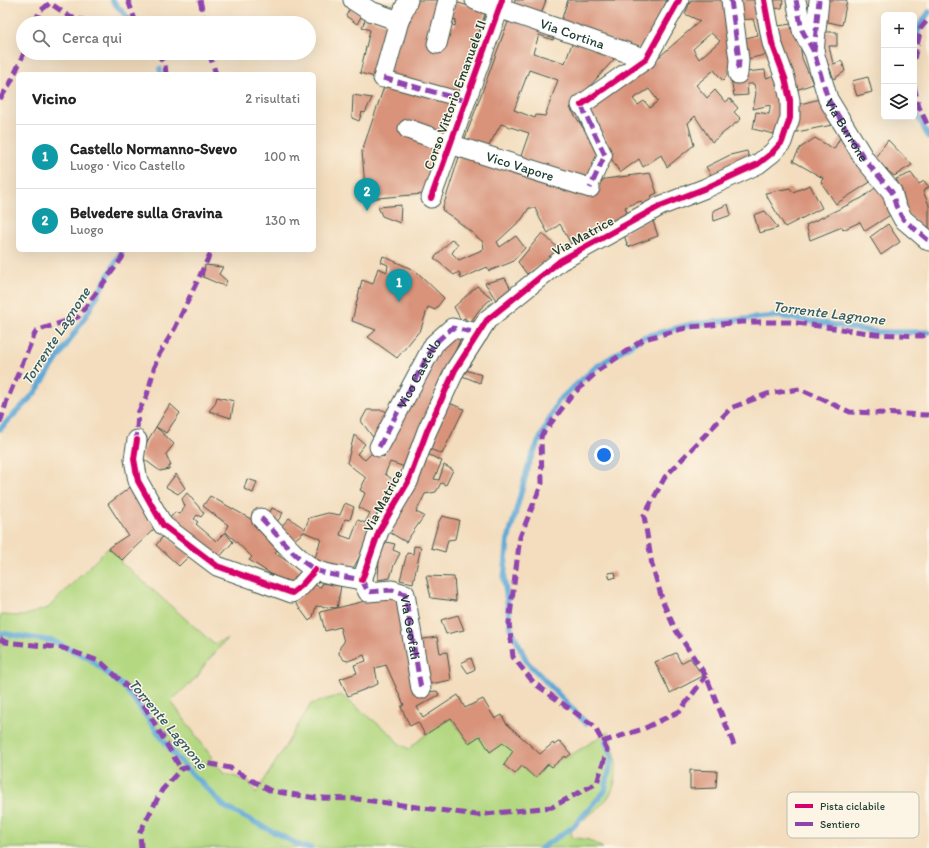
<!DOCTYPE html>
<html lang="it">
<meta charset="utf-8">
<style>
:root{--surface:#fff;--page:#f6f6f6;--text:#222;--muted:#767676;--line:#e0e0e0;--accent:#7c3aed}
body{margin:0;font-family:Itim,sans-serif;background:var(--page);color:var(--text)}
.controls{position:absolute;right:12px;top:12px;display:grid;overflow:hidden;border-radius:6px;box-shadow:0 4px 16px #0002}
.controls button{width:36px;height:36px;display:grid;place-items:center;padding:0;border:0;border-bottom:1px solid var(--line);background:var(--surface);color:var(--text);font:20px sans-serif}
.you{position:absolute;left:604px;top:455px;width:14px;height:14px;margin:-10px;border:3px solid #fff;border-radius:50%;background:#1a73e8;box-shadow:0 0 0 6px #1a73e833}
.badge{display:grid;place-items:center;width:26px;height:26px;border-radius:50%;background:var(--accent);color:#fff;font-size:13px;font-weight:700}
.pin{position:absolute;translate:-50% -33px;filter:drop-shadow(0 1px 2px #0008)}
.pin::after{content:'';position:absolute;top:21px;width:14px;height:12px;background:inherit;clip-path:polygon(0 0,100% 0,50% 100%)}
.list{margin:0;padding:0;list-style:none}
h2{display:flex;justify-content:space-between;align-items:center;height:52px;margin:0;padding:0 16px;font-size:17px}
h2 small{font-size:13px;font-weight:400;color:var(--muted)}
.list li{display:grid;grid-template-columns:26px 1fr auto;gap:12px;align-items:center;box-sizing:border-box;height:64px;padding:0 16px;border-top:1px solid var(--line)}
.list b{display:block;font-size:15px;white-space:nowrap}
.list p{margin:0;font-size:13px;white-space:nowrap;color:var(--muted)}
.list em{font-size:13px;font-style:normal;color:var(--muted)}
.icon{flex:none;width:22px;height:22px;fill:none;stroke:currentColor;stroke-width:2;stroke-linecap:round;stroke-linejoin:round}
.map{position:relative;flex:none;width:929px;height:848px;overflow:hidden}
.search{position:absolute;background:var(--surface);box-shadow:0 4px 16px #0002;left:16px;top:16px;width:300px;height:44px;display:flex;align-items:center;gap:10px;box-sizing:border-box;padding:0 14px;border-radius:22px;color:var(--muted);font-size:15px}
.panel{position:absolute;background:var(--surface);box-shadow:0 4px 16px #0002;left:16px;top:72px;width:300px;height:180px;border-radius:6px}
.map>svg:first-child{display:block}
</style>
<div class="map">
<svg width="929" height="848" viewBox="0 0 929 848">
<rect width="100%" height="100%" fill="#fcf5e5"/>
<filter id="ink" filterUnits="userSpaceOnUse"><feTurbulence type="fractalNoise" baseFrequency=".025" numOctaves="2"/><feDisplacementMap in="SourceGraphic" scale="8" xChannelSelector="R" yChannelSelector="G"/><feConvolveMatrix kernelMatrix="1 2 1 2 8 2 1 2 1" color-interpolation-filters="sRGB"/></filter>
<filter id="wash" filterUnits="userSpaceOnUse"><feTurbulence type="fractalNoise" baseFrequency=".012" numOctaves="4" result="noise"/><feDisplacementMap in="SourceGraphic" scale="16" xChannelSelector="R" yChannelSelector="G"/><feGaussianBlur stdDeviation="0.9" result="paint"/><feColorMatrix in="noise" values="0 0 0 0 0 0 0 0 0 0 0 0 0 0 0 0 0 1.4 0 .05"/><feComposite in="paint" operator="in"/></filter>
<g filter="url(#wash)">
<rect width="100%" height="100%" fill="#f3ddbe"/>
<path fill="#b3d881" stroke="#698a5a" d="M 108,548 L 122,560 L 120,563 L 129,569 L 214,644 L 227,639 L 205,664 L 198,676 L 171,701 L 223,773 L 249,781 L 256,794 L 311,704 L 341,695 L 391,734 L 398,743 L 409,749 L 425,735 L 451,718 L 469,743 L 480,736 L 490,752 L 503,743 L 513,751 L 515,774 L 522,766 L 535,778 L 548,764 L 552,767 L 565,756 L 566,758 L 608,732 C 613,742 615,753 616,765 C 618,804 593,807 571,832 L 572,837 L 589,840 L 603,848 L 0,848 L 0,615 L 23,616 L 48,608 Z"/>
<g fill="none" stroke-linecap="round" stroke-linejoin="round">
<g stroke="#5fa9d7" stroke-width="5.5">
<path d="M 112,0 L 132,23"/>
<path d="M 914,45 L 920,25 L 929,12"/>
<path d="M 158,53 L 159,55"/>
<path d="M 160,69 L 161,74"/>
<path d="M 914,104 L 916,112 L 929,138"/>
<path d="M 0,429 L 35,393 L 87,314 L 122,250"/>
<path d="M 0,633 L 53,641 L 90,659 L 126,689 L 176,757 L 225,807 L 303,847 L 311,848"/>
<path d="M 586,723 L 527,662 L 511,628 L 504,579 L 508,540 L 530,460 L 558,401 L 596,367 L 643,337 L 692,324 L 778,316 L 877,332 L 929,332"/>
<path d="M 541,848 L 573,827 L 605,791 L 612,758 L 605,741"/>
</g>
</g>
<g id="blocks">
<g fill="#d8937a" fill-rule="evenodd">
<path d="M 410,0 L 444,0 L 448,23 L 455,26 L 456,20 L 450,18 L 455,2 L 486,11 L 457,96 L 388,75 Z"/>
<path d="M 515,0 L 546,0 L 540,17 L 512,6 Z"/>
<path d="M 568,0 L 667,0 L 643,51 L 560,24 Z"/>
<path d="M 691,0 L 725,0 L 735,62 L 723,81 L 714,70 L 696,85 L 707,98 L 715,90 L 725,102 L 730,99 L 738,108 L 734,112 L 741,119 L 712,142 L 695,116 L 688,123 L 694,145 L 667,167 L 661,155 L 643,167 L 639,159 L 620,173 L 603,145 L 608,143 L 585,109 L 650,65 L 700,21 L 685,14 ZM 711,33 L 720,41 L 699,59 L 693,49 ZM 649,89 L 658,101 L 650,108 L 644,101 L 638,105 L 633,99 Z"/>
<path d="M 737,0 L 758,0 L 769,54 L 743,60 L 742,39 L 758,35 L 753,19 L 739,20 Z"/>
<path d="M 771,0 L 783,0 L 782,8 L 768,9 Z"/>
<path d="M 826,0 L 847,0 L 842,25 L 819,20 Z"/>
<path d="M 350,8 L 362,15 L 357,24 L 346,16 Z"/>
<path d="M 366,18 L 390,25 L 378,78 L 360,73 L 370,30 L 362,27 Z"/>
<path d="M 509,19 L 554,35 L 553,40 L 539,35 L 533,53 L 565,63 L 573,41 L 616,57 L 570,108 L 601,155 L 591,182 L 520,159 L 529,133 L 501,124 L 487,149 L 464,141 ZM 529,70 L 558,80 L 545,116 L 536,115 L 535,118 L 514,110 Z"/>
<path d="M 797,23 L 802,58 L 813,84 L 793,91 L 772,27 Z"/>
<path d="M 818,32 L 837,32 L 837,46 L 829,46 L 833,64 L 842,61 L 845,71 L 834,79 L 821,46 Z"/>
<path d="M 765,70 L 766,78 L 778,74 L 784,109 L 778,135 L 753,129 L 756,112 L 769,114 L 770,109 L 770,105 L 753,109 L 756,93 L 754,84 L 747,84 L 748,95 L 734,96 L 731,79 L 746,72 Z"/>
<path d="M 868,77 L 872,92 L 857,96 L 852,81 Z"/>
<path d="M 386,81 L 457,102 L 444,137 L 439,145 L 423,194 L 366,199 L 362,151 Z"/>
<path d="M 353,95 L 372,98 L 365,113 L 362,112 L 359,121 L 352,118 Z"/>
<path d="M 820,99 L 832,125 L 792,133 L 796,105 Z"/>
<path d="M 841,136 L 875,179 L 836,204 L 821,182 L 823,178 L 793,161 L 800,148 L 815,138 L 834,149 Z"/>
<path d="M 888,140 L 912,165 L 894,176 L 874,159 Z"/>
<path d="M 461,151 L 594,187 L 605,179 L 650,173 L 657,193 L 651,196 L 654,202 L 644,208 L 641,201 L 625,207 L 629,219 L 571,244 L 560,224 L 548,233 L 540,219 L 535,208 L 529,208 L 522,219 L 497,242 L 500,247 L 516,236 L 525,248 L 512,262 L 489,271 L 487,267 L 461,279 L 459,272 L 454,275 L 434,258 L 452,239 L 458,244 L 452,253 L 459,260 L 484,249 L 483,242 L 455,219 L 442,210 Z"/>
<path d="M 747,151 L 750,162 L 714,180 L 706,167 L 730,155 Z"/>
<path d="M 911,173 L 919,184 L 924,181 L 929,187 L 923,191 L 929,205 L 929,237 L 895,200 L 903,194 L 896,179 Z"/>
<path d="M 810,185 L 822,208 L 785,227 L 765,193 L 790,188 L 793,192 Z"/>
<path d="M 879,185 L 892,214 L 865,231 L 860,222 L 843,230 L 842,227 L 810,240 L 806,225 L 862,198 Z"/>
<path d="M 728,204 L 731,215 L 714,221 L 713,211 Z"/>
<path d="M 401,205 L 400,223 L 382,216 L 378,207 Z"/>
<path d="M 765,211 L 778,228 L 759,233 L 754,215 Z"/>
<path d="M 652,218 L 658,236 L 628,247 L 623,232 Z"/>
<path d="M 888,224 L 900,242 L 881,255 L 870,237 Z"/>
<path d="M 542,233 L 561,251 L 527,274 L 518,262 Z"/>
<path d="M 383,256 L 416,271 L 444,298 L 435,310 L 428,307 L 421,329 L 397,358 L 368,337 L 376,330 L 352,321 L 362,280 L 373,284 L 378,268 L 387,272 L 388,265 L 381,262 Z"/>
<path d="M 205,265 L 223,267 L 219,274 L 227,281 L 224,286 L 203,277 Z"/>
<path d="M 505,278 L 512,291 L 496,300 L 485,283 Z"/>
<path d="M 477,286 L 492,298 L 480,309 L 469,324 L 465,318 L 461,320 L 454,307 Z"/>
<path d="M 453,331 L 462,336 L 424,420 L 408,468 L 390,462 L 385,474 L 400,485 L 351,572 L 313,564 L 321,539 L 304,532 L 293,541 L 280,528 L 289,518 L 305,529 L 309,518 L 328,513 L 340,515 L 345,503 L 354,507 L 350,520 L 345,519 L 340,535 L 351,539 L 358,520 L 365,523 L 370,513 L 359,508 L 365,493 L 360,490 L 366,478 L 347,463 L 354,435 L 365,444 L 357,454 L 365,460 L 374,451 L 384,457 L 389,430 Z"/>
<path d="M 462,369 L 482,375 L 480,383 L 460,375 Z"/>
<path d="M 217,397 L 234,401 L 231,418 L 209,411 L 215,404 Z"/>
<path d="M 449,403 L 464,409 L 442,454 L 427,448 Z"/>
<path d="M 170,404 L 180,413 L 166,433 L 156,427 Z"/>
<path d="M 367,410 L 383,410 L 389,413 L 375,440 L 361,421 Z"/>
<path d="M 156,427 L 174,444 L 166,454 L 171,466 L 169,466 L 169,469 L 160,471 L 141,457 L 148,440 Z"/>
<path d="M 425,453 L 442,461 L 434,479 L 439,480 L 444,465 L 453,470 L 446,485 L 441,483 L 436,492 L 425,494 L 416,512 L 424,516 L 406,542 L 384,529 Z"/>
<path d="M 176,474 L 185,488 L 178,494 L 166,487 Z"/>
<path d="M 247,479 L 257,482 L 253,493 L 244,489 Z"/>
<path d="M 133,485 L 151,516 L 148,519 L 156,527 L 122,560 L 108,548 L 128,535 L 108,504 Z"/>
<path d="M 187,493 L 204,513 L 201,517 L 197,515 L 194,519 L 198,522 L 196,524 L 216,541 L 225,532 L 233,542 L 216,561 L 166,523 L 175,512 L 179,514 L 185,506 L 182,499 Z"/>
<path d="M 210,496 L 272,531 L 282,542 L 275,553 L 303,572 L 293,588 L 249,560 L 252,557 L 225,531 L 228,525 L 203,506 Z"/>
<path d="M 272,508 L 283,513 L 277,522 L 269,514 Z"/>
<path d="M 442,516 L 459,520 L 455,539 L 448,540 L 445,552 L 431,548 L 438,523 Z"/>
<path d="M 165,534 L 190,555 L 179,566 L 156,545 Z"/>
<path d="M 386,542 L 395,544 L 393,550 L 400,553 L 394,565 L 390,578 L 378,580 L 379,560 L 382,547 L 384,547 Z"/>
<path d="M 414,546 L 421,547 L 413,583 L 400,580 L 407,553 L 413,554 Z"/>
<path d="M 615,572 L 616,577 L 610,579 L 608,573 Z"/>
<path d="M 426,576 L 454,577 L 456,601 L 431,598 Z"/>
<path d="M 322,583 L 341,586 L 337,608 L 397,593 L 417,693 L 437,691 L 439,695 L 417,707 L 423,718 L 458,695 L 465,708 L 483,699 L 495,719 L 502,715 L 506,723 L 540,754 L 553,743 L 554,745 L 560,741 L 571,754 L 566,758 L 565,756 L 552,767 L 548,764 L 535,778 L 522,766 L 515,774 L 504,765 L 513,751 L 503,743 L 490,752 L 480,736 L 469,743 L 451,718 L 425,735 L 418,722 L 410,726 L 401,707 L 404,705 L 386,665 L 375,668 L 378,684 L 348,696 L 340,679 L 357,673 L 354,665 L 366,661 L 364,655 L 348,661 L 344,660 L 339,654 L 340,647 L 344,642 L 340,627 L 325,631 L 320,612 L 337,608 L 316,606 L 313,617 L 309,621 L 295,602 L 311,584 L 321,587 Z"/>
<path d="M 458,615 L 464,630 L 446,634 L 441,620 Z"/>
<path d="M 437,637 L 440,653 L 447,652 L 451,680 L 426,685 L 418,640 Z"/>
<path d="M 676,653 L 681,663 L 690,658 L 703,676 L 670,693 L 655,662 Z"/>
<path d="M 471,658 L 475,669 L 468,673 L 461,663 Z"/>
<path d="M 690,770 L 717,771 L 716,788 L 690,789 Z"/>
</g>
</g>
</g>
<g filter="url(#ink)">
<use href="#blocks" fill-opacity="0" stroke="#3f5549" stroke-width="1"/>
<g fill="none" stroke-linecap="round" stroke-linejoin="round">
<defs>
<g id="pedestrian">
<path d="M 383,78 L 466,101"/>
<path d="M 581,105 L 605,155 L 590,188"/>
</g>
<g id="minor">
<path d="M 353,0 L 370,11 L 399,21"/>
<path id="s1" d="M 475,0 L 646,59"/>
<path d="M 731,0 L 739,60 L 738,74"/>
<path id="s2" d="M 796,0 L 802,30 L 814,52 L 828,99 L 865,160 L 892,192 L 896,206 L 903,219 L 929,241"/>
<path d="M 437,44 L 448,0"/>
<path d="M 814,52 L 819,0"/>
<path d="M 383,78 L 399,21 L 408,0"/>
<path d="M 581,105 L 646,59 L 679,0"/>
<path id="s3" d="M 408,129 L 450,144 L 590,188"/>
<path d="M 431,198 L 502,0"/>
<path d="M 137,440 L 134,459 L 138,481 L 163,525 L 217,566 L 292,593 L 301,586 L 315,570"/>
<path id="s4" d="M 379,447 L 434,344 L 452,328 L 479,333"/>
<path d="M 261,518 C 278,535 293,556 314,569 C 325,575 349,577 362,580"/>
<path d="M 362,580 L 379,531 L 408,482 L 427,431 L 455,370 L 487,320 L 560,261 L 660,206 L 706,188 L 758,164 L 772,153 L 782,142 L 790,118 L 790,100 L 785,78 L 772,43 L 764,0"/>
<path d="M 362,580 L 368,592 L 392,590 L 405,594 L 421,689"/>
</g>
</defs>
<use href="#pedestrian" stroke="#3f5549" stroke-width="16"/>
<use href="#minor" stroke="#3f5549" stroke-width="21"/>
<use href="#pedestrian" stroke="#fff" stroke-width="14"/>
<use href="#minor" stroke="#fff" stroke-width="19"/>
<g stroke="#8e44ad" stroke-width="5" stroke-dasharray="10 5" stroke-linecap="butt">
<path d="M 128,0 L 136,23"/>
<path d="M 200,0 L 205,23"/>
<path d="M 731,0 L 739,60 L 738,74"/>
<path d="M 796,0 L 802,30 L 814,52 L 828,99 L 865,160 L 892,192 L 896,206 L 903,219 L 929,241"/>
<path d="M 35,23 L 39,12 L 50,3 L 70,17 L 95,23"/>
<path d="M 121,23 L 134,19"/>
<path d="M 814,52 L 819,0"/>
<path d="M 157,53 L 165,64 L 166,74"/>
<path d="M 209,53 L 216,74"/>
<path d="M 914,59 L 921,28 L 929,18"/>
<path d="M 383,78 L 466,101"/>
<path d="M 914,86 L 919,107 L 929,128"/>
<path d="M 0,99 L 11,82 L 24,53"/>
<path d="M 581,105 L 605,155 L 590,188"/>
<path d="M 0,423 L 7,400 L 36,331 L 78,317 L 122,258 L 125,250"/>
<path d="M 136,443 L 138,413 L 147,395 L 157,358 L 175,328 L 212,250"/>
<path d="M 379,447 L 434,344 L 452,328 L 479,333"/>
<path d="M 261,518 C 278,535 293,556 314,569 C 325,575 349,577 362,580"/>
<path id="s5" d="M 362,580 L 368,592 L 392,590 L 405,594 L 421,689"/>
<path d="M 0,639 L 5,642 L 63,648 L 101,662 L 141,700 L 181,769"/>
<path d="M 602,742 L 643,729 L 680,711 L 706,676"/>
<path d="M 734,745 L 706,676 L 675,629 L 663,602 L 652,565 L 644,516 L 665,477 L 731,408 L 767,394 L 800,389 L 850,412 L 929,415"/>
<path d="M 141,848 L 140,832 L 162,790 L 181,769 L 206,763 L 230,768 L 271,791 L 317,798 L 357,799 L 477,815 L 552,807 L 597,783 L 607,750 L 594,726 L 534,683 L 513,657 L 509,623 L 520,537 L 542,483 L 541,436 L 573,394 L 599,370 L 644,339 L 690,327 L 742,322 L 790,322 L 876,334 L 922,336 L 929,334"/>
</g>
<defs>
<g id="cycleway">
<path d="M 581,105 L 646,59 L 679,0"/>
<path d="M 431,198 L 502,0"/>
<path d="M 137,440 L 134,459 L 138,481 L 163,525 L 217,566 L 292,593 L 301,586 L 315,570"/>
<path d="M 362,580 L 379,531 L 408,482 L 427,431 L 455,370 L 487,320 L 560,261 L 660,206 L 706,188 L 758,164 L 772,153 L 782,142 L 790,118 L 790,100 L 785,78 L 772,43 L 764,0"/>
</g>
</defs>
<use href="#cycleway" stroke="#fcf5e5" stroke-width="8"/>
<use href="#cycleway" stroke="#d6006c" stroke-width="6"/>
</g>
</g>
<g text-anchor="middle" dominant-baseline="central" stroke-width="3" stroke-linejoin="round" paint-order="stroke">
<g font-size="14" fill="#1f3d34" stroke="#fcf5e5">
<text stroke="none"><textPath href="#s1" startOffset="103">Via Cortina</textPath></text>
<text transform="translate(455 95) rotate(-70)">Corso Vittorio Emanuele II</text>
<text stroke="none"><textPath href="#s2" startOffset="141">Via Burrone</textPath></text>
<text stroke="none"><textPath href="#s3" startOffset="118">Vico Vapore</textPath></text>
<text transform="translate(583 236) rotate(-29)">Via Matrice</text>
<text stroke="none"><textPath href="#s4" startOffset="84">Vico Castello</textPath></text>
<text transform="translate(383 501) rotate(-62)">Via Matrice</text>
<text stroke="none"><textPath href="#s5" startOffset="85">Via Geofali</textPath></text>
</g>
<g font-size="15" font-style="italic" fill="#325d65" stroke="#fcf5e5">
<text transform="translate(829 313) rotate(7)">Torrente Lagnone</text>
<text transform="translate(56 336) rotate(-57)">Torrente Lagnone</text>
<text transform="translate(168 724) rotate(50)">Torrente Lagnone</text>
</g>
</g>
<rect x="787" y="792" width="132" height="46" rx="6" fill="#fcf5e5" stroke="#babeb0" stroke-width="1"/>
<rect x="795" y="804" width="18" height="4" fill="#d6006c"/>
<rect x="795" y="822" width="18" height="4" fill="#8e44ad"/>
<g font-size="11" fill="#1f3d34">
<text x="820" y="810">Pista ciclabile</text>
<text x="820" y="828">Sentiero</text>
</g>
</svg>
<div class="controls">
<button>+</button>
<button>−</button>
<button><svg class="icon" aria-label="layers" viewBox="0 0 24 24"><path d="M12 4l9 5-9 5-9-5zM3 14l9 5 9-5"/></svg></button>
</div>
<div class="you"></div>
<div class="pin badge" style="left:399px;top:302px;background:#0f9aa8">1</div>
<div class="pin badge" style="left:367px;top:211px;background:#0f9aa8">2</div>
<div class="search"><svg class="icon" aria-label="search" viewBox="0 0 24 24"><circle cx="10" cy="10" r="6"/><path d="M15 15l6 6"/></svg>Cerca qui</div>
<section class="panel">
<h2>Vicino<small>2 risultati</small></h2>
<ul class="list">
<li><span class="badge" style="background:#0f9aa8">1</span><div><b>Castello Normanno-Svevo</b><p>Luogo · Vico Castello</p></div><em>100 m</em></li>
<li><span class="badge" style="background:#0f9aa8">2</span><div><b>Belvedere sulla Gravina</b><p>Luogo</p></div><em>130 m</em></li>
</ul>
</section>
</div>
